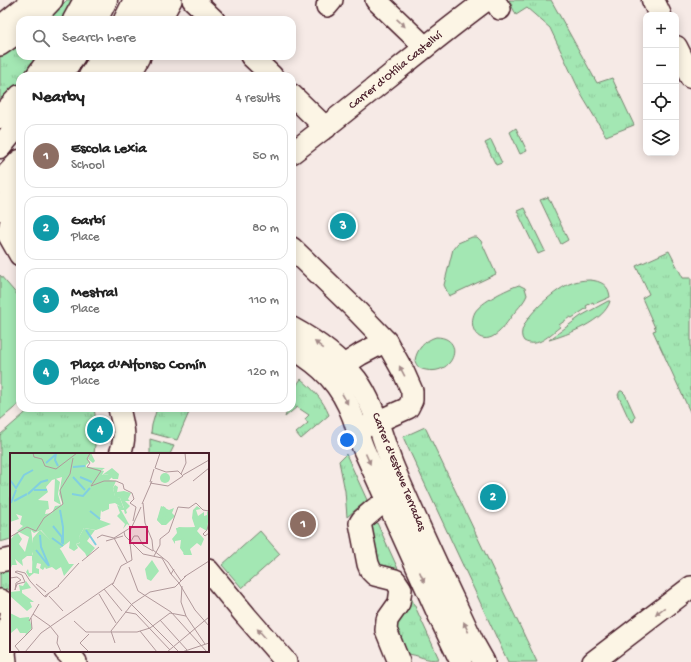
<!DOCTYPE html>
<meta charset="utf-8">
<style>
:root{--surface:#fff;--page:#f2f2f2;--text:#222;--muted:#767676;--line:#e0e0e0;--accent:#0b8043}
body{margin:0;font-family:"Gochi Hand",sans-serif;background:var(--page);color:var(--text)}
.controls{position:absolute;right:12px;top:12px;display:grid;overflow:hidden;border-radius:8px;box-shadow:0 2px 10px #0003}
.controls button{width:36px;height:36px;display:grid;place-items:center;padding:0;border:0;border-bottom:1px solid var(--line);background:var(--surface);color:var(--text);font:20px sans-serif}
.you{position:absolute;left:347px;top:440px;width:14px;height:14px;margin:-10px;border:3px solid #fff;border-radius:50%;background:#1a73e8;box-shadow:0 0 0 6px #1a73e833}
.badge{display:grid;place-items:center;width:26px;height:26px;border-radius:50%;background:var(--accent);color:#fff;font-size:13px;font-weight:700}
.pin{position:absolute;translate:-50% -50%;border:2px solid #fff;box-shadow:0 1px 4px #0006}
.list{margin:0;padding:0;list-style:none}
h2{display:flex;justify-content:space-between;align-items:center;height:52px;margin:0;padding:0 16px;font-size:17px}
h2 small{font-size:13px;font-weight:400;color:var(--muted)}
.list li{display:grid;grid-template-columns:26px 1fr auto;gap:12px;align-items:center;box-sizing:border-box;height:64px;margin:0 8px 8px;padding:0 8px;border:1px solid var(--line);border-radius:12px}
.list b{display:block;font-size:15px;white-space:nowrap}
.list p{margin:0;font-size:13px;white-space:nowrap;color:var(--muted)}
.list em{font-size:13px;font-style:normal;color:var(--muted)}
.icon{flex:none;width:22px;height:22px;fill:none;stroke:currentColor;stroke-width:2;stroke-linecap:round;stroke-linejoin:round}
.map{position:relative;flex:none;width:691px;height:662px;overflow:hidden}
.search{position:absolute;background:var(--surface);box-shadow:0 2px 10px #0003;left:16px;top:16px;width:280px;height:44px;display:flex;align-items:center;gap:10px;box-sizing:border-box;padding:0 14px;border-radius:12px;color:var(--muted);font-size:15px}
.panel{position:absolute;background:var(--surface);box-shadow:0 2px 10px #0003;left:16px;top:72px;width:280px;height:340px;border-radius:12px}
.map>svg:first-child{display:block}
</style>
<div class="map">
<svg width="691" height="662" viewBox="0 0 691 662">
<defs>
<pattern id="grass-tufts" width="24" height="20" patternUnits="userSpaceOnUse"><rect width="24" height="20" fill="#a3e7b3"/><path d="M3 7l-1-3M5 7V3M7 7l1-3M15 17l-1-3M17 17v-4M19 17l1-3" fill="none" stroke="#8ec69a"/></pattern>
</defs>
<rect width="100%" height="100%" fill="#f6eae6"/>
<filter id="ink" filterUnits="userSpaceOnUse"><feTurbulence type="fractalNoise" baseFrequency=".025" numOctaves="2"/><feDisplacementMap in="SourceGraphic" scale="8" xChannelSelector="R" yChannelSelector="G"/><feConvolveMatrix kernelMatrix="1 2 1 2 8 2 1 2 1" color-interpolation-filters="sRGB"/></filter>
<g filter="url(#ink)">
<g fill="url(#grass-tufts)" stroke="#76836f">
<path d="M 67,0 L 79,0 L 67,20 L 47,20 Z"/>
<path d="M 509,0 L 551,0 L 597,83 L 612,78 L 634,125 L 606,136 L 582,96 L 550,28 L 527,8 L 516,15 Z"/>
<path d="M 20,43 L 20,56 L 43,56 L 27,76 L 20,76 L 20,85 L 0,106 L 0,57 Z"/>
<path d="M 516,128 L 527,151 L 520,154 L 510,132 Z"/>
<path d="M 491,140 L 502,163 L 496,165 L 485,143 Z"/>
<path d="M 548,197 L 568,240 L 561,244 L 540,200 Z"/>
<path d="M 524,208 L 545,251 L 538,254 L 517,211 Z"/>
<path d="M 669,251 L 683,278 L 691,278 L 691,414 L 653,331 L 656,330 L 642,298 L 649,294 L 636,266 Z"/>
<path d="M 301,379 C 313,389 323,400 329,415 L 301,439 L 296,433 L 308,423 L 305,419 L 309,415 L 297,407 L 285,417 L 288,408 L 292,408 C 292,396 294,388 301,379 Z"/>
<path d="M 620,391 L 622,391 L 625,394 L 635,416 L 634,421 L 632,422 L 629,419 L 618,395 Z"/>
<path d="M 31,408 L 94,408 C 97,424 96,438 94,454 L 11,454 L 11,539 L 0,542 L 0,435 Z"/>
<path d="M 157,408 L 191,408 L 177,440 L 151,433 L 152,425 Z"/>
<path d="M 425,427 L 537,662 L 508,662 L 403,437 Z"/>
<path d="M 150,439 L 174,446 L 170,454 L 150,454 Z"/>
<path d="M 346,454 L 367,500 L 347,517 L 345,491 L 339,461 Z"/>
<path d="M 373,514 L 439,659 C 427,662 418,654 406,654 L 392,632 L 402,605 L 380,572 L 365,521 Z"/>
<path d="M 11,570 L 11,585 L 9,590 L 6,588 L 4,592 L 0,590 L 0,571 Z"/>
</g>
<g fill="#a3e7b3" stroke="#76836f">
<path d="M 472,237 L 477,237 L 481,241 L 496,274 L 449,296 L 444,285 L 453,249 L 458,243 Z"/>
<path d="M 0,275 L 20,298 L 20,403 L 0,420 Z"/>
<path d="M 590,280 C 601,281 609,285 610,297 L 594,304 L 593,302 L 586,306 L 587,308 L 572,318 L 570,317 L 559,325 L 560,327 C 550,334 538,349 524,341 C 511,325 555,290 569,284 C 576,281 583,280 590,280 Z"/>
<path d="M 519,285 L 525,288 L 527,295 C 524,303 516,310 511,317 C 506,324 500,333 492,337 C 476,344 468,325 475,312 C 481,302 507,289 519,285 Z"/>
<path d="M 608,301 L 610,301 C 605,321 567,335 549,340 L 581,316 Z"/>
<path d="M 436,337 C 466,337 455,376 426,370 C 420,369 417,367 415,361 C 416,350 425,340 436,337 Z"/>
<path d="M 260,531 L 280,554 L 242,588 L 222,565 Z"/>
</g>
<g fill="none" stroke-linecap="round" stroke-linejoin="round">
<defs>
<g id="minor">
<path d="M 193,0 L 214,20"/>
<path d="M 376,0 L 425,47"/>
<path d="M 327,6 L 332,0"/>
<path d="M 33,20 L 52,0"/>
<path d="M 160,20 L 171,0"/>
<path d="M 0,27 L 33,0"/>
<path d="M 0,45 L 20,31"/>
<path d="M 251,56 L 272,76"/>
<path d="M 129,76 L 140,56"/>
<path d="M 292,95 L 326,128"/>
<path d="M 292,153 C 357,104 419,50 485,1 C 493,0 496,2 500,9"/>
<path d="M 20,210 L 11,221 L 8,234 L 20,255"/>
<path d="M 292,248 L 355,309 L 386,341 L 404,373 L 412,391 L 412,400 L 408,408 L 365,427"/>
<path d="M 292,328 C 316,341 339,358 356,379 C 376,406 382,441 395,471 C 420,530 448,588 475,646 L 484,662"/>
<path d="M 292,348 C 322,366 341,384 353,417 C 357,428 359,439 364,450 L 439,616 L 461,662"/>
<path d="M 333,372 L 361,354 L 386,341"/>
<path d="M 119,408 C 123,427 127,435 120,454"/>
<path d="M 376,508 L 362,520 L 360,523 L 368,564 L 371,571 L 375,575 L 395,580 L 401,589 L 399,603 L 387,620 L 386,630 L 399,662"/>
<path d="M 0,561 L 11,559"/>
<path d="M 208,570 L 246,616 L 286,662"/>
<path d="M 0,600 L 11,606"/>
<path d="M 65,651 L 76,662"/>
<path d="M 6,662 L 5,653 L 11,615"/>
<path d="M 593,662 L 691,587"/>
</g>
<g id="major">
<path d="M 653,0 L 660,15"/>
<path d="M 676,47 L 691,77"/>
</g>
<g id="highway">
<path d="M 74,20 L 85,0"/>
<path d="M 96,20 L 106,0"/>
<path d="M 125,20 L 135,0"/>
<path d="M 143,20 L 152,0"/>
<path d="M 37,76 L 51,56"/>
<path d="M 60,76 L 74,56"/>
<path d="M 90,76 L 103,56"/>
<path d="M 110,76 L 123,56"/>
<path d="M 0,117 L 20,96"/>
<path d="M 0,147 L 20,123"/>
<path d="M 0,182 L 20,161"/>
<path d="M 0,209 L 20,186"/>
</g>
</defs>
<use href="#minor" stroke="#4a1f2b" stroke-width="24"/>
<use href="#major" stroke="#4a1f2b" stroke-width="25"/>
<use href="#highway" stroke="#4a1f2b" stroke-width="25"/>
<use href="#minor" stroke="#fcf5e5" stroke-width="21"/>
<use href="#major" stroke="#fcf5e5" stroke-width="22"/>
<use href="#highway" stroke="#fcf5e5" stroke-width="22"/>
</g>
<defs><path id="oneway-solid" d="M-6-.8H1V-3.2L6.5 0L1 3.2V.8H-6Z"/></defs>
<g fill="#a38a88">
<use href="#oneway-solid" transform="translate(401 23) rotate(43)"/>
<use href="#oneway-solid" transform="translate(319 345) rotate(-143)"/>
<use href="#oneway-solid" transform="translate(402 371) rotate(-118)"/>
<use href="#oneway-solid" transform="translate(345 399) rotate(61)"/>
<use href="#oneway-solid" transform="translate(368 459) rotate(66)"/>
<use href="#oneway-solid" transform="translate(422 577) rotate(66)"/>
<use href="#oneway-solid" transform="translate(660 611) rotate(143)"/>
<use href="#oneway-solid" transform="translate(466 627) rotate(-115)"/>
<use href="#oneway-solid" transform="translate(261 633) rotate(-132)"/>
</g>
</g>
<g text-anchor="middle" dominant-baseline="central" stroke-width="3.5" stroke-linejoin="round" paint-order="stroke">
<g font-size="12" fill="#4a1f2b" stroke="#fcf5e5">
<text transform="translate(396 71) rotate(-39)">Carrer d'Otília Castellví</text>
<text transform="translate(398 472) rotate(68)">Carrer d'Esteve Terradas</text>
</g>
</g>
<g transform="translate(10 453)">
<rect width="199" height="199" fill="#f6eae6"/>
<path d="M 102,15 L 109,21 L 108,26 L 103,26 L 98,21 L 92,22 ZM 45,25 L 50,29 L 48,41 L 51,52 L 44,48 ZM 105,32 L 108,34 L 107,39 L 114,38 L 121,40 L 118,46 L 120,48 L 115,48 L 120,53 L 116,57 L 117,60 L 115,61 L 114,57 L 111,57 L 120,73 L 117,71 L 113,76 L 115,71 L 107,63 L 110,60 L 107,52 L 114,55 L 110,45 L 105,44 L 103,35 ZM 151,53 L 159,57 L 164,55 L 162,60 L 165,63 L 156,72 L 152,72 L 147,67 ZM 187,53 L 191,56 L 186,57 L 188,63 L 194,59 L 194,63 L 197,62 L 197,58 L 199,60 L 197,78 L 190,74 L 187,78 L 194,86 L 191,93 L 187,90 L 180,96 L 182,102 L 175,102 L 170,95 L 171,87 L 165,88 L 165,91 L 162,86 L 167,80 L 166,75 L 185,74 L 182,65 L 183,57 ZM 74,75 L 85,77 L 77,88 L 85,95 L 77,104 L 75,100 L 71,102 L 75,100 L 66,91 L 70,90 L 69,84 ZM 30,77 L 51,97 L 59,111 L 64,111 L 54,123 L 51,114 L 46,117 L 42,114 L 36,116 L 35,114 L 33,117 L 30,115 L 31,111 L 27,110 L 26,115 L 29,116 L 29,121 L 24,120 L 19,124 L 16,119 L 18,116 L 19,120 L 22,120 L 23,85 ZM 142,107 L 149,118 L 141,128 L 137,126 L 135,116 ZM 0,160 L 10,165 L 19,164 L 22,175 L 15,183 L 16,180 L 10,180 L 7,175 L 1,180 Z" fill="#a3e7b3"/>
<path d="M 0,0 L 81,0 L 85,8 L 83,10 L 78,6 L 79,1 L 77,6 L 80,9 L 76,12 L 76,14 L 95,15 L 92,17 L 87,16 L 94,18 L 92,22 L 99,21 L 102,24 L 99,27 L 106,28 L 103,35 L 105,43 L 110,45 L 114,56 L 105,50 L 99,51 L 99,56 L 92,59 L 91,57 L 90,67 L 101,71 L 86,77 L 74,75 L 69,84 L 71,89 L 66,91 L 68,95 L 64,98 L 59,95 L 60,88 L 48,97 L 40,91 L 40,87 L 31,77 L 24,80 L 21,77 L 24,97 L 22,101 L 24,104 L 22,109 L 22,103 L 17,103 L 12,107 L 13,113 L 5,106 L 7,112 L 2,112 L 1,115 L 0,87 L 7,79 L 12,86 L 9,91 L 15,99 L 19,84 L 7,78 L 13,73 L 10,71 L 12,63 L 6,61 L 9,66 L 0,69 ZM 52,24 L 49,41 L 53,52 L 45,53 L 42,60 L 35,61 L 36,57 L 39,56 L 38,48 L 28,47 L 38,39 L 36,34 L 42,27 ZM 153,53 L 156,55 L 151,67 L 149,63 L 151,69 L 158,59 L 161,59 L 163,64 L 158,68 L 159,64 L 156,63 L 153,66 L 157,67 L 157,68 L 153,67 L 152,72 L 147,67 ZM 169,74 L 183,75 L 182,77 L 185,76 L 188,81 L 187,85 L 180,87 L 178,92 L 181,102 L 174,102 L 173,100 L 178,99 L 172,94 L 174,85 L 166,87 L 168,78 L 166,76 ZM 16,128 L 21,135 L 12,137 L 12,140 L 24,149 L 20,149 L 22,154 L 17,158 L 0,143 L 0,139 L 10,138 L 9,132 L 13,133 Z" fill="#a3e7b3" fill-rule="evenodd"/>
<path d="M150 25a5 5 0 1 1 10 0a5 5 0 1 1-10 0Z" fill="#a3e7b3"/>
<path fill="none" stroke="#81cfe0" stroke-width="2" d="M 46,0 L 45,7 L 48,13M 36,10 L 45,2M 63,14 L 75,13M 63,24 L 75,37M 70,24 L 82,29M 0,27 L 6,35 L 14,22 L 23,17M 24,37 L 37,37M 18,41 L 31,29 L 38,27M 62,41 L 73,43 L 80,35M 4,48 L 17,41M 1,50 L 6,37M 50,57 L 53,74 L 53,91M 80,58 L 90,66M 43,73 L 52,84 L 52,90M 76,77 L 86,92M 30,82 L 31,94 L 39,113M 42,85 L 53,93M 26,97 L 38,112"/>
<path fill="none" stroke="#b1999b" stroke-width="1" d="M 23,0 L 24,4 L 32,6 L 35,13 L 46,16 L 67,0M 80,0 L 77,6 L 80,10 L 77,14 L 91,18 L 81,33 L 94,28 L 106,28 L 113,31 L 114,36 L 122,40 L 124,46 L 120,50 L 126,54 L 123,68M 145,15 L 150,0M 171,21 L 176,10 L 175,0M 173,22 L 199,7M 183,28 L 199,15M 140,29 L 144,16M 140,30 L 158,33 L 173,23 L 168,18 L 156,19 L 145,15M 133,50 L 135,70 L 142,87 L 143,97 L 158,109 L 171,128M 132,51 L 142,28M 199,69 L 197,77 L 193,81 L 195,83 L 199,80M 120,78 L 131,54M 114,79 L 115,83 L 133,101 L 152,105 L 161,121M 0,84 L 17,74 L 26,78 L 34,65 L 53,51 L 50,37 L 60,21 L 63,5M 87,85 L 92,82 L 104,85 L 120,75M 104,85 L 117,109M 96,88 L 113,83M 144,103 L 150,92 L 150,86 L 159,79 L 168,54 L 179,55 L 186,50 L 193,57 L 199,58M 72,108 L 89,94M 119,114 L 128,138 L 161,159 L 197,199M 164,116 L 161,121 L 169,130M 7,118 L 15,120 L 20,128 L 31,140 L 34,143 L 36,144 L 39,140 L 35,143M 174,124 L 199,108M 0,125 L 7,124 L 11,127 L 6,130 L 5,137 L 7,131 L 15,129 L 12,122 L 5,119 L 7,118M 169,130 L 185,157 L 199,173M 26,131 L 36,139M 102,131 L 121,151M 103,131 L 111,113 L 122,107 L 120,90 L 124,83 L 128,83 L 133,92 L 143,98M 48,133 L 69,110M 172,133 L 171,149 L 176,163M 94,136 L 112,158M 39,140 L 49,133M 89,141 L 106,170M 39,143 L 53,158M 121,151 L 169,199M 115,159 L 126,161 L 160,197M 23,161 L 40,173 L 48,183 L 47,190 L 51,199M 176,163 L 195,191M 150,167 L 177,197M 19,168 L 29,151M 64,168 L 76,179 L 127,179 L 140,175 L 160,160 L 176,163M 130,178 L 147,199M 79,181 L 70,190 L 79,199M 105,190 L 101,178 L 122,151 L 140,139 L 165,134 L 176,123M 10,199 L 5,193 L 22,176 L 21,165M 15,199 L 31,180 L 103,130M 157,199 L 199,164M 172,199 L 199,190"/>
<path fill="#c2185b" fill-opacity="0.15" stroke="#c2185b" stroke-width="2" d="M 120,74 L 137,74 L 137,90 L 120,90 Z"/>
<rect width="199" height="199" fill="none" stroke="#4a1f2b" stroke-width="2"/>
</g>
</svg>
<div class="controls">
<button>+</button>
<button>−</button>
<button><svg class="icon" aria-label="locate" viewBox="0 0 24 24"><circle cx="12" cy="12" r="6"/><path d="M12 2v4M12 18v4M2 12h4M18 12h4"/></svg></button>
<button><svg class="icon" aria-label="layers" viewBox="0 0 24 24"><path d="M12 4l9 5-9 5-9-5zM3 14l9 5 9-5"/></svg></button>
</div>
<div class="you"></div>
<div class="pin badge" style="left:303px;top:524px;background:#8d6e63">1</div>
<div class="pin badge" style="left:493px;top:497px;background:#0f9aa8">2</div>
<div class="pin badge" style="left:343px;top:226px;background:#0f9aa8">3</div>
<div class="pin badge" style="left:100px;top:430px;background:#0f9aa8">4</div>
<div class="search"><svg class="icon" aria-label="search" viewBox="0 0 24 24"><circle cx="10" cy="10" r="6"/><path d="M15 15l6 6"/></svg>Search here</div>
<section class="panel">
<h2>Nearby<small>4 results</small></h2>
<ul class="list">
<li><span class="badge" style="background:#8d6e63">1</span><div><b>Escola Lexia</b><p>School</p></div><em>50 m</em></li>
<li><span class="badge" style="background:#0f9aa8">2</span><div><b>Garbí</b><p>Place</p></div><em>80 m</em></li>
<li><span class="badge" style="background:#0f9aa8">3</span><div><b>Mestral</b><p>Place</p></div><em>110 m</em></li>
<li><span class="badge" style="background:#0f9aa8">4</span><div><b>Plaça d'Alfonso Comín</b><p>Place</p></div><em>120 m</em></li>
</ul>
</section>
</div>
